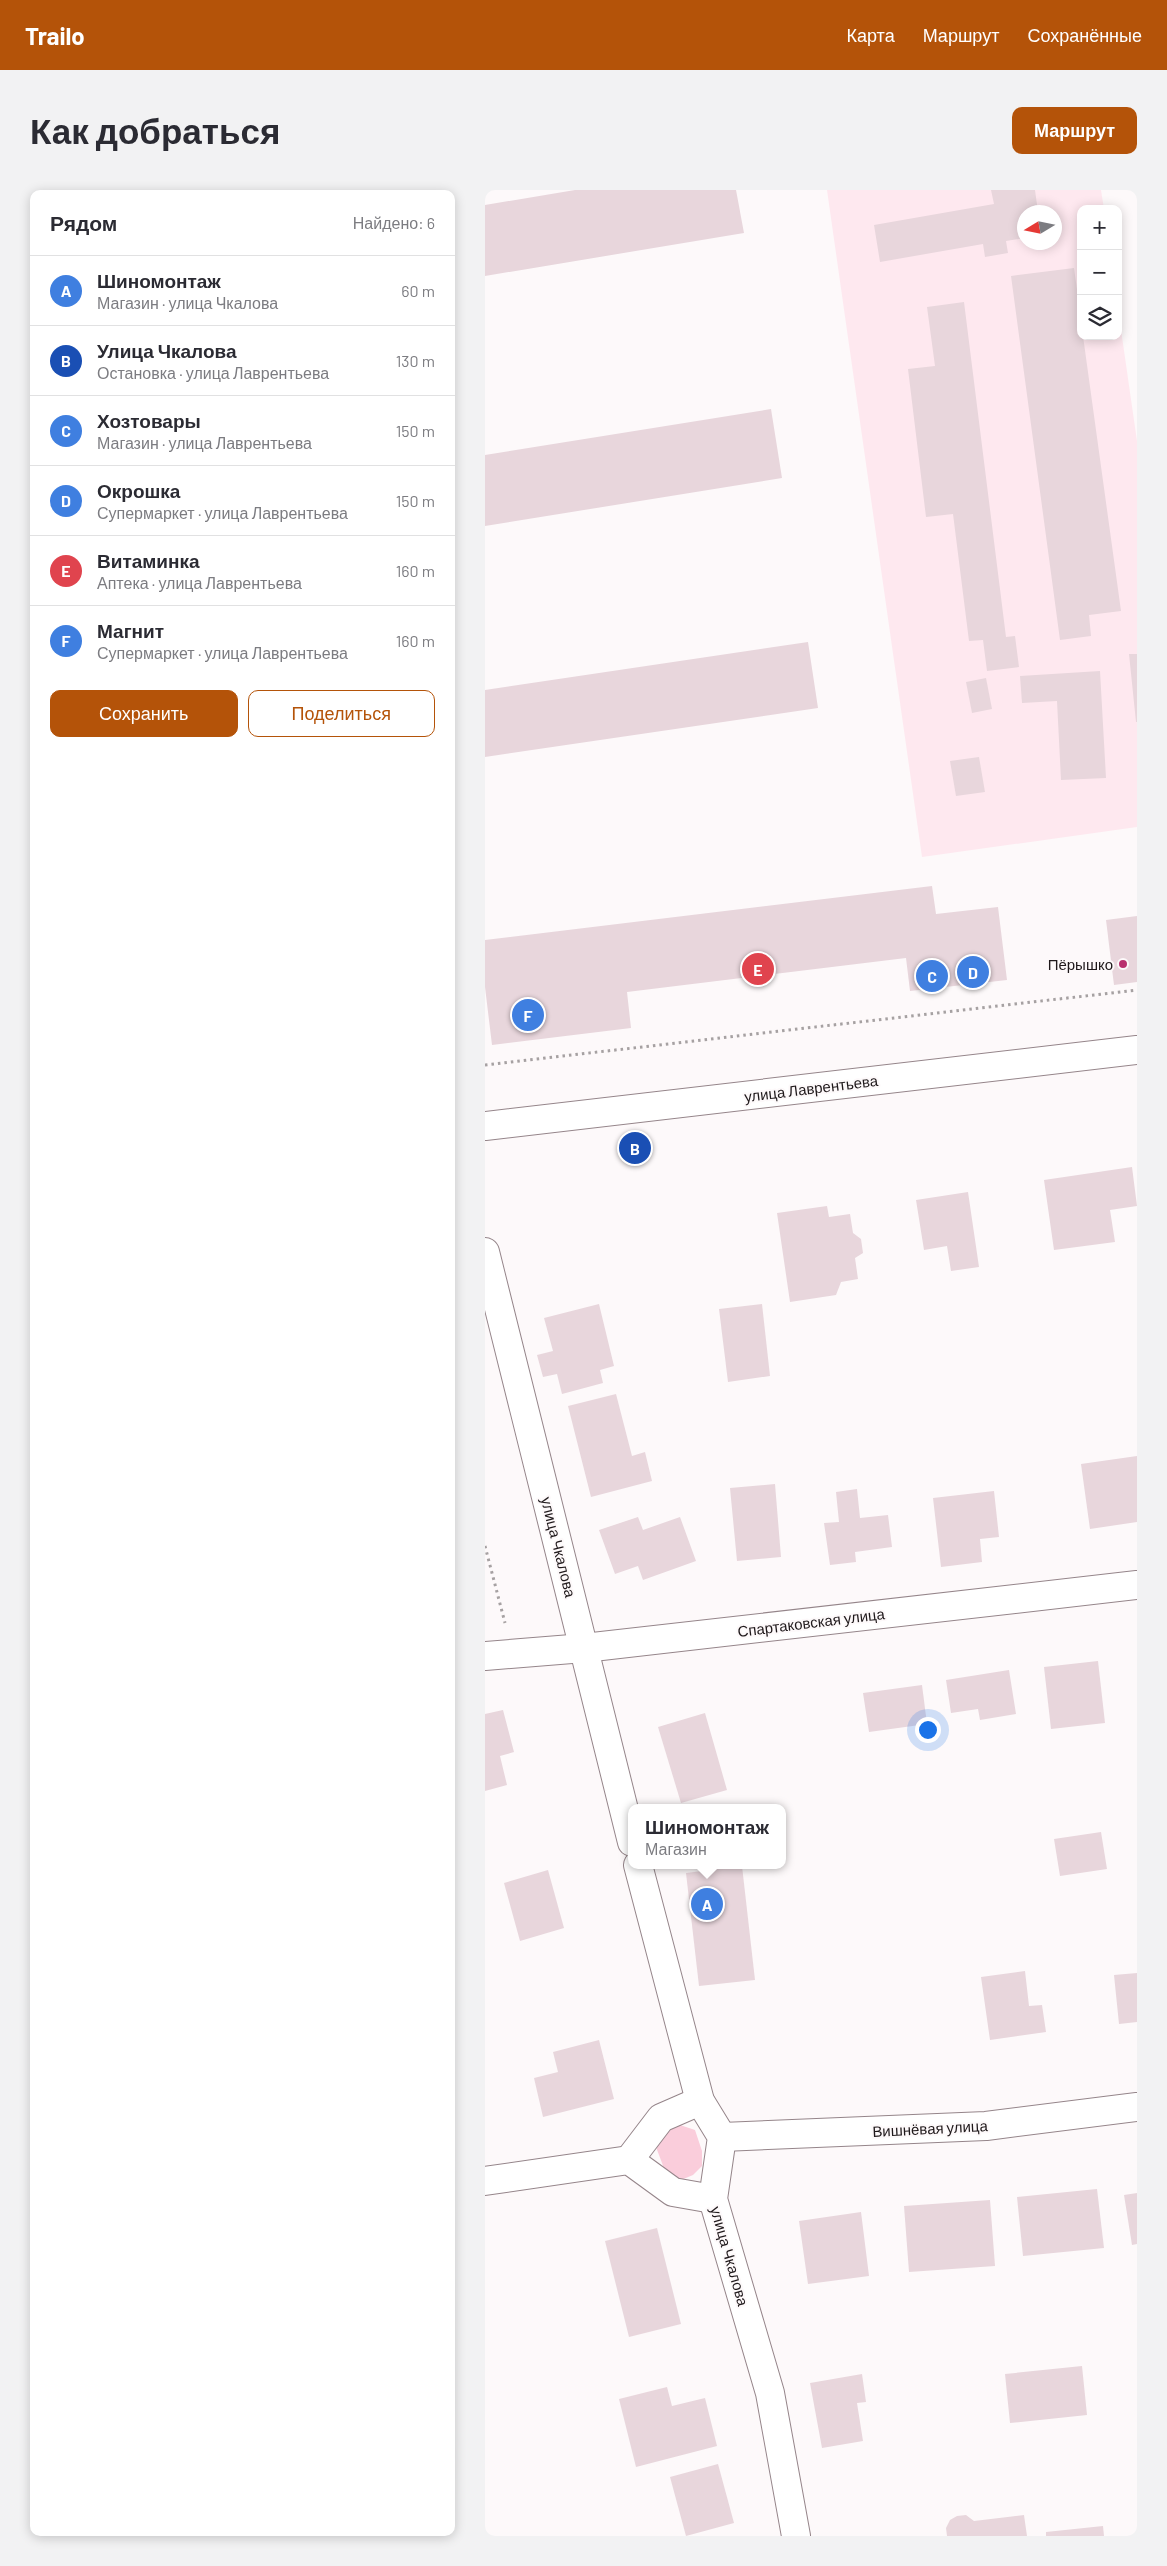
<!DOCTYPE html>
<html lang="ru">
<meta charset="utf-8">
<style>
:root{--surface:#fff;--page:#f2f2f3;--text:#2b2b33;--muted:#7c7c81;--line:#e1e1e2;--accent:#b45309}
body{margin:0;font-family:Barlow,sans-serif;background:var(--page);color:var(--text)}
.controls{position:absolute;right:15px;top:15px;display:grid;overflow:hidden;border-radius:10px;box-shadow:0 2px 12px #0003}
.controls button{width:45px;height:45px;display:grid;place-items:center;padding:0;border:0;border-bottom:1px solid var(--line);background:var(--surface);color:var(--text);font:25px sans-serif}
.compass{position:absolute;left:532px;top:15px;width:45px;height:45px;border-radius:50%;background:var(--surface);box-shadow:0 2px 12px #0003;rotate:260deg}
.you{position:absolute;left:442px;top:1539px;width:18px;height:18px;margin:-12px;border:4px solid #fff;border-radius:50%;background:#1a73e8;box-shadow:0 0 0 8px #1a73e833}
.badge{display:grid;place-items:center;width:32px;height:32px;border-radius:50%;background:var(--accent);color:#fff;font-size:16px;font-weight:700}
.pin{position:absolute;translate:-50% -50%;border:2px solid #fff;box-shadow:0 1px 5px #0006}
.popup{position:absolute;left:143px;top:1614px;width:158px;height:65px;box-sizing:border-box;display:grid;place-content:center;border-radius:10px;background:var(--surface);filter:drop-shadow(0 1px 4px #0005);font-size:16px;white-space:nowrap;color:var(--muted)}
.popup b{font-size:19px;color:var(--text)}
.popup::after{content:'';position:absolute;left:50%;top:100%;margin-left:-10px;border:10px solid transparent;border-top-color:var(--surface)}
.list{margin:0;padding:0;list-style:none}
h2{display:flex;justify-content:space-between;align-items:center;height:65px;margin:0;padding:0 20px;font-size:21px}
h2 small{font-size:16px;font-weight:400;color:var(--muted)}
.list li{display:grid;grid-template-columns:32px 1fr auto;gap:15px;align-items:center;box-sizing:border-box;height:70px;padding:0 20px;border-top:1px solid var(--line)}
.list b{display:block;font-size:19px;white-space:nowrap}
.list p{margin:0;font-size:16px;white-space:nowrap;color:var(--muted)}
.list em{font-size:16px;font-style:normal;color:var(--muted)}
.actions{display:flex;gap:10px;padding:15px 20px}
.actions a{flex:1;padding:11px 0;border:1px solid var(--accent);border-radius:10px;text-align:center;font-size:18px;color:var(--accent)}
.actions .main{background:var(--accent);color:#fff}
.icon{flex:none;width:28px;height:28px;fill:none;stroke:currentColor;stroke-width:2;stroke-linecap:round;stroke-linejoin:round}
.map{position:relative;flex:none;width:652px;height:2346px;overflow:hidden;border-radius:10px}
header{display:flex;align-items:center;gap:30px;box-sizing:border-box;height:70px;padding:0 25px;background:var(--accent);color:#fff}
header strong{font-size:24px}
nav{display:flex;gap:28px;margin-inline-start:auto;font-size:18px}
.intro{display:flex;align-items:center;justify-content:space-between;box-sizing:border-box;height:120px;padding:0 30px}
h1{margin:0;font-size:35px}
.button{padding:12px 22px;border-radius:10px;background:var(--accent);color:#fff;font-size:18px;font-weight:700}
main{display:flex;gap:30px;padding:0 30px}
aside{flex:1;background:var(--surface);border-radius:10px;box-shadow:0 2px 12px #0003}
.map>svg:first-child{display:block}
</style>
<header>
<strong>Trailo</strong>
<nav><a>Карта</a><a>Маршрут</a><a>Сохранённые</a></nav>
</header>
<div class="intro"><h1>Как добраться</h1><a class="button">Маршрут</a></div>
<main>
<aside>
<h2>Рядом<small>Найдено: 6</small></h2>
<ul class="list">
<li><span class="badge" style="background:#3f7fe0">A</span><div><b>Шиномонтаж</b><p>Магазин · улица Чкалова</p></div><em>60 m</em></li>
<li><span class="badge" style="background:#1a4fb4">B</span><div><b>Улица Чкалова</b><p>Остановка · улица Лаврентьева</p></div><em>130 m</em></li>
<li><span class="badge" style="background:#3f7fe0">C</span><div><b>Хозтовары</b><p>Магазин · улица Лаврентьева</p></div><em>150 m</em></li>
<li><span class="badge" style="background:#3f7fe0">D</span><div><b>Окрошка</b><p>Супермаркет · улица Лаврентьева</p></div><em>150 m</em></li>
<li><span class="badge" style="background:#e0444e">E</span><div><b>Витаминка</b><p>Аптека · улица Лаврентьева</p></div><em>160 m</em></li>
<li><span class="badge" style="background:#3f7fe0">F</span><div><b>Магнит</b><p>Супермаркет · улица Лаврентьева</p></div><em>160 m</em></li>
</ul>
<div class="actions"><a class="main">Сохранить</a><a>Поделиться</a></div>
</aside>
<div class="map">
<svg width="652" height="2346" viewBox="0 0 652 2346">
<rect width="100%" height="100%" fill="#fdf9fa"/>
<path fill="#fee8ef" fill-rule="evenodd" d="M 342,0 L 616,0 L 619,19 L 596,19 L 596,146 L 633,146 L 633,119 L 652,251 L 652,637 L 437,667 ZM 540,22 L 570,22 L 570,52 L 540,52 Z"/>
<path fill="#facddb" d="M 195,1935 L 210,1940 L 217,1961 L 217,1976 L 208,1985 L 196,1990 L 180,1981 L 171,1957 L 179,1943 Z"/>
<g fill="#e8d6dc">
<path d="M 90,0 L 251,0 L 259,43 L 0,86 L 0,15 Z"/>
<path d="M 506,0 L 550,0 L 553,22 L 540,22 L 540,48 L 521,51 L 523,63 L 500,67 L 498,54 L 395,72 L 389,35 L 509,14 Z"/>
<path d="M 589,78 L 596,128 L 596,146 L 598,146 L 636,421 L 604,425 L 606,446 L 575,450 L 526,86 Z"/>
<path d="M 479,112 L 521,447 L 530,446 L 534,477 L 502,481 L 498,450 L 484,451 L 468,324 L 441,327 L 423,179 L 450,176 L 442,117 Z"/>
<path d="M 286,219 L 297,288 L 0,336 L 0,265 Z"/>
<path d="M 323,452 L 333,518 L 0,567 L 0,500 Z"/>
<path d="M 644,464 L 652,464 L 652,532 L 651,532 Z"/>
<path d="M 615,481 L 621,588 L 576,590 L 572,511 L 537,513 L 535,486 Z"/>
<path d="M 501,488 L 507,519 L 487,523 L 481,492 Z"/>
<path d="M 494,567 L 500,602 L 471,606 L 465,571 Z"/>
<path d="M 447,696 L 451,724 L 513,717 L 522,790 L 425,801 L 421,768 L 142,802 L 146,838 L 7,855 L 0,797 L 0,750 Z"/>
<path d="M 652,726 L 652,792 L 629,795 L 621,730 Z"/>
<path d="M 647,977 L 652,1016 L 625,1020 L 630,1052 L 569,1060 L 559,990 Z"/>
<path d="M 483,1002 L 494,1077 L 466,1081 L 462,1056 L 439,1060 L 431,1010 Z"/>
<path d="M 342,1016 L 344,1027 L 365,1024 L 368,1043 L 376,1049 L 378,1063 L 370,1068 L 373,1089 L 356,1092 L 351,1105 L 305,1112 L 292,1023 Z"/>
<path d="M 114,1114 L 129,1176 L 115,1180 L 118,1193 L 77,1204 L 72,1184 L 58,1187 L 52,1165 L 68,1161 L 59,1128 Z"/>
<path d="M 277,1114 L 285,1186 L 243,1192 L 234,1119 Z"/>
<path d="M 131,1204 L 147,1266 L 160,1262 L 167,1291 L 106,1307 L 83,1216 Z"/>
<path d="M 652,1266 L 652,1332 L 605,1339 L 596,1274 Z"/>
<path d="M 290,1294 L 296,1367 L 252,1371 L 245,1298 Z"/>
<path d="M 372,1299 L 375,1328 L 403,1325 L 407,1357 L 370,1362 L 371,1372 L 345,1375 L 339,1333 L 354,1332 L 351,1302 Z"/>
<path d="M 509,1301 L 514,1347 L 495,1349 L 497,1372 L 456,1377 L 448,1308 Z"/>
<path d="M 153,1327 L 158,1340 L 195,1327 L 211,1371 L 158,1390 L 153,1376 L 130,1384 L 114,1340 Z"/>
<path d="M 613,1471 L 620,1533 L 566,1539 L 559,1477 Z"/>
<path d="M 524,1480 L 531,1524 L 495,1530 L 493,1519 L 466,1523 L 461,1490 Z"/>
<path d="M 437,1495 L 442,1534 L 384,1542 L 378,1503 Z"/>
<path d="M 18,1520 L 29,1562 L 15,1566 L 22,1595 L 0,1601 L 0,1524 Z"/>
<path d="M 220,1523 L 242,1600 L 196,1613 L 173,1537 Z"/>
<path d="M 616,1642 L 622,1679 L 575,1686 L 569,1649 Z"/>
<path d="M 257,1676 L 270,1790 L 214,1796 L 201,1683 Z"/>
<path d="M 63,1680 L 79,1738 L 35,1751 L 19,1693 Z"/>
<path d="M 540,1781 L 544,1816 L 557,1815 L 561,1842 L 505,1850 L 496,1787 Z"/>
<path d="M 652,1783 L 652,1832 L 634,1834 L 629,1785 Z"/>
<path d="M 114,1850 L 129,1909 L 58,1927 L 49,1888 L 73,1882 L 68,1862 Z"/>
<path d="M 612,1999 L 619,2058 L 538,2066 L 532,2007 Z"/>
<path d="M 652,2003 L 652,2054 L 647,2055 L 639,2005 Z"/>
<path d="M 505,2010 L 510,2076 L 424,2082 L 419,2016 Z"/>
<path d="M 376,2022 L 384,2086 L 323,2094 L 314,2031 Z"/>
<path d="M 172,2038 L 196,2134 L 144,2147 L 120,2051 Z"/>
<path d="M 597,2176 L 602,2225 L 525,2233 L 520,2184 Z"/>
<path d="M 377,2184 L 381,2212 L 372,2213 L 378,2251 L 337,2258 L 325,2193 Z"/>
<path d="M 182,2197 L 187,2216 L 220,2208 L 232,2256 L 151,2277 L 134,2209 Z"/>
<path d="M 233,2274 L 249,2333 L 201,2346 L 185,2287 Z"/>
<path d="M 481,2325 L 489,2331 L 539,2325 L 542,2346 L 462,2346 L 461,2338 L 465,2330 L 472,2326 Z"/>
<path d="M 618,2336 L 619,2346 L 561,2346 L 561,2342 Z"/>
</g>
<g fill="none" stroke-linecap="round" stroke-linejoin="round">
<defs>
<g id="minor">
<path d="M 0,936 L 652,860"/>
<path d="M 0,1062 L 147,1652"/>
<path d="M 0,1466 L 99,1458 L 652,1395"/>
<path d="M 153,1675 L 215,1911 L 237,1947 L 228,2009 L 285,2203 L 311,2346"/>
<path d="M 237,1947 L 501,1936 L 652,1917"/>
<path d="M 144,1970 L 176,1928 L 215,1911"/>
<path d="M 0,1991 L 144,1970 L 188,2002 L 228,2009"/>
</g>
</defs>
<use href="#minor" stroke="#95858a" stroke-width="30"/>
<g stroke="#a6a1a2" stroke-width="3" stroke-dasharray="2.5 4" stroke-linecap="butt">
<path d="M 0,875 L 652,800"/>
<path d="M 0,1356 L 20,1433"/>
</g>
<use href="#minor" stroke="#fff" stroke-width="28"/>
</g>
<circle fill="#b9306e" stroke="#fdf9fa" stroke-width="2" cx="638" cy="774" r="5"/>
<g text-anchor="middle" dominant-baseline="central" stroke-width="4" stroke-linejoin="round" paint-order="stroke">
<g font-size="15" fill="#1f191b" stroke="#fdf9fa" text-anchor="end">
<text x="628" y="774">Пёрышко</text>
</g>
<g font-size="15" fill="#1f191b" stroke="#fdf9fa">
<text transform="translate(326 898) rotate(-7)">улица Лаврентьева</text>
<text transform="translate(74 1357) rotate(76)">улица Чкалова</text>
<text transform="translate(326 1432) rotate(-7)">Спартаковская улица</text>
<text transform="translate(445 1938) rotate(-3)">Вишнёвая улица</text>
<text transform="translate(245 2066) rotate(74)">улица Чкалова</text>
</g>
</g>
</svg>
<div class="controls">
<button>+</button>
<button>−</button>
<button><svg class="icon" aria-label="layers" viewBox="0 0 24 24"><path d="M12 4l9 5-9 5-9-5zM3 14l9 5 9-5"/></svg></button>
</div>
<svg class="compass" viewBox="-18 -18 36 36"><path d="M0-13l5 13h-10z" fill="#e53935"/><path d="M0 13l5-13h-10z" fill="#7c7c81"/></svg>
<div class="you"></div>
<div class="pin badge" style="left:222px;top:1714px;background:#3f7fe0">A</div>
<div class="popup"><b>Шиномонтаж</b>Магазин</div>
<div class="pin badge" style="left:150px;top:958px;background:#1a4fb4">B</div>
<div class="pin badge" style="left:447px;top:786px;background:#3f7fe0">C</div>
<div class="pin badge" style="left:488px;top:782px;background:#3f7fe0">D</div>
<div class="pin badge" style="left:273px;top:779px;background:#e0444e">E</div>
<div class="pin badge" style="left:43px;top:825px;background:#3f7fe0">F</div>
</div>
</main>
